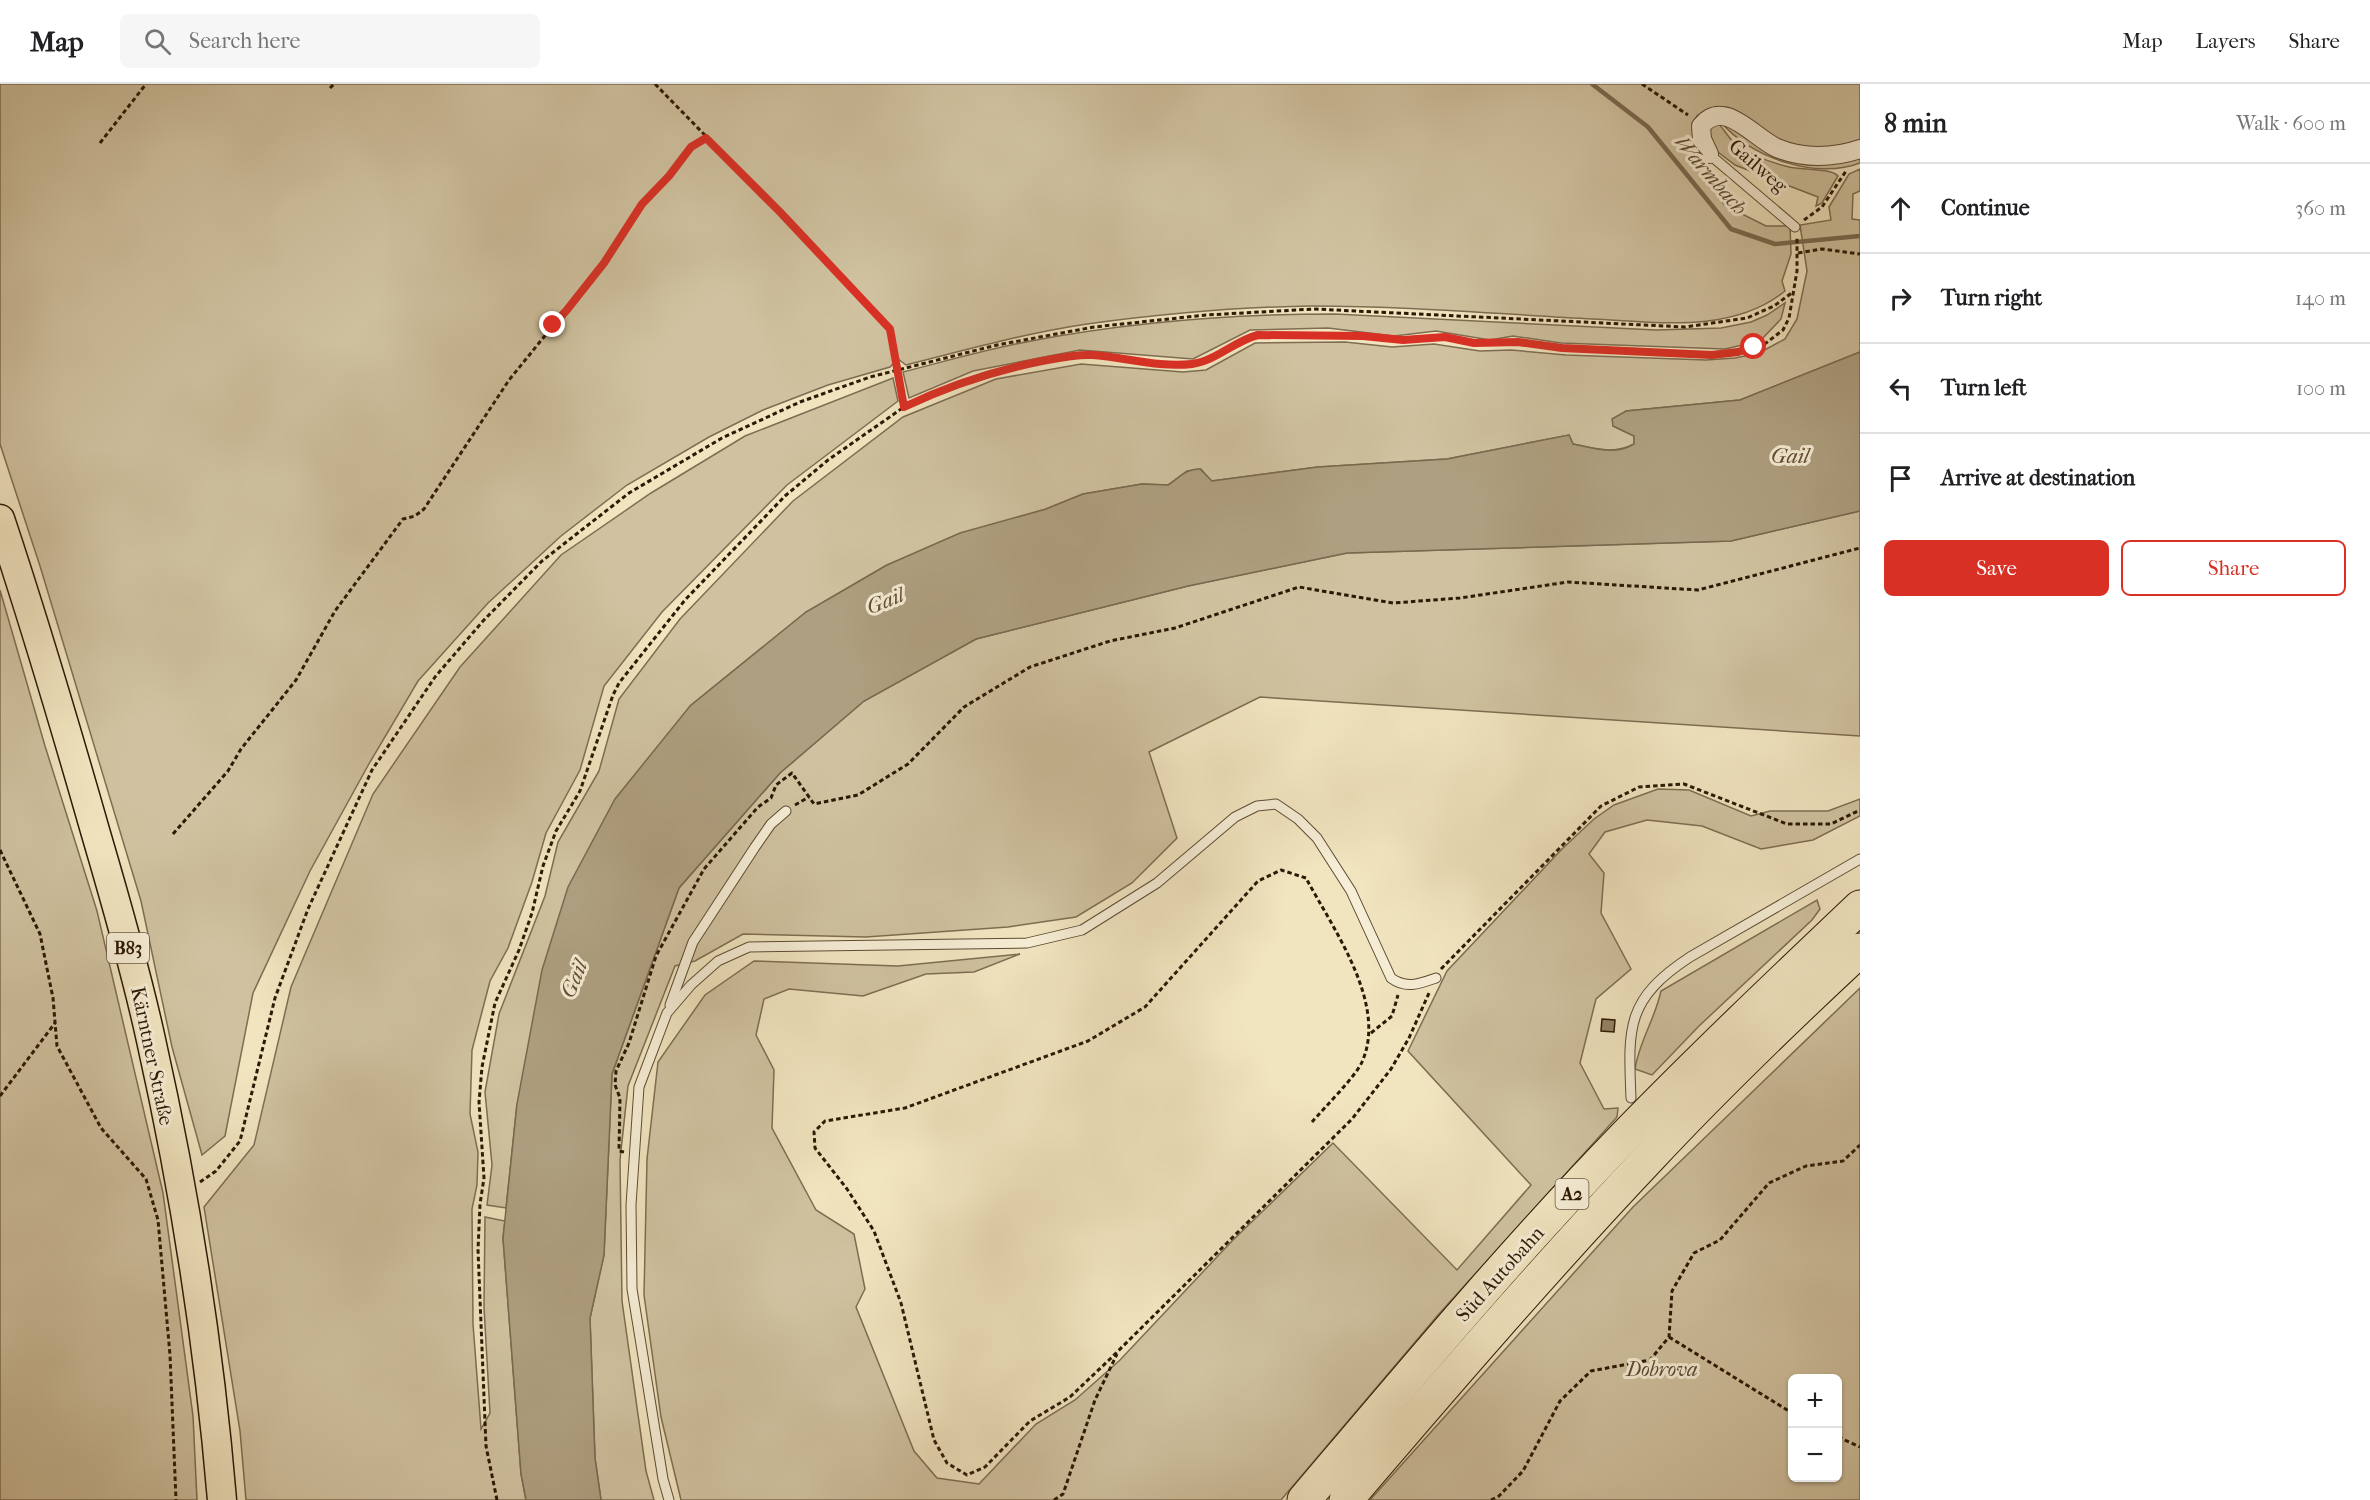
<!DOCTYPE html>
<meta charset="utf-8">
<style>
:root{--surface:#fff;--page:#f6f6f6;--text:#202124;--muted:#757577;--line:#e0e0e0;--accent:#d93025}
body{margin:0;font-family:"IM FELL French Canon",serif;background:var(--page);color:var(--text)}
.controls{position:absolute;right:18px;bottom:18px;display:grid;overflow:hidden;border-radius:9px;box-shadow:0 2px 4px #0004}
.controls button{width:54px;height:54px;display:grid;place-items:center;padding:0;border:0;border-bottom:2px solid var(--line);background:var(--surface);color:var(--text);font:30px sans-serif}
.stop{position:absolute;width:18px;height:18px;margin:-14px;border:4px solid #d93025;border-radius:50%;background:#fff}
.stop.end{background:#d93025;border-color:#fff;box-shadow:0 2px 6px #0008}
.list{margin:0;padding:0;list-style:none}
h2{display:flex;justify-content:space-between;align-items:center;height:78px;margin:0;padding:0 24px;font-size:26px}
h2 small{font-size:20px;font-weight:400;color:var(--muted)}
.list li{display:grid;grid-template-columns:39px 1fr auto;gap:18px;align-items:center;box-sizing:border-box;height:90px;padding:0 24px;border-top:2px solid var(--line)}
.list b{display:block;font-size:22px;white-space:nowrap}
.list em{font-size:20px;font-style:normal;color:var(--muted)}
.actions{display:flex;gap:12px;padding:18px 24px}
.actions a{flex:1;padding:14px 0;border:2px solid var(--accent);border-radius:9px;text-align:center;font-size:21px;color:var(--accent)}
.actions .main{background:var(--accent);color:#fff}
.icon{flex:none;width:33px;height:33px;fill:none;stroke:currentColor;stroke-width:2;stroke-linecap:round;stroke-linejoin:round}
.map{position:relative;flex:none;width:1860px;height:1416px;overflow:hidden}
header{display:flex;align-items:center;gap:36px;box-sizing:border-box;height:84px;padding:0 30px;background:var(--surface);border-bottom:2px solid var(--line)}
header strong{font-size:28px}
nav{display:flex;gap:33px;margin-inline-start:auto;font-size:21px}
.search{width:420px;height:54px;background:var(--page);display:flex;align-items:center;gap:15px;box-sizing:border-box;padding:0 21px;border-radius:9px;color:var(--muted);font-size:22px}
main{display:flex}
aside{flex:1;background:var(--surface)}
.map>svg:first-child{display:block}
</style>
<header>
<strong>Map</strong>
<div class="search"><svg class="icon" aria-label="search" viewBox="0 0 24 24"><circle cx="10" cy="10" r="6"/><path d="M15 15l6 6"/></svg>Search here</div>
<nav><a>Map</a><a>Layers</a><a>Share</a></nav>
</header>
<main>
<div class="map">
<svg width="1860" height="1416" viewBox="0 0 1860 1416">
<rect width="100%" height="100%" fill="#f1e5c0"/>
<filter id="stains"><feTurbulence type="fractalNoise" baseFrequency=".00333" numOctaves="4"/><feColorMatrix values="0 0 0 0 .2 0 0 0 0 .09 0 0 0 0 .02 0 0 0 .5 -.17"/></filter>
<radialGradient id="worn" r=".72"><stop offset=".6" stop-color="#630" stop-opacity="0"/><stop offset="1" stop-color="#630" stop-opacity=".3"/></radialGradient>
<g fill="#d0c2a0" stroke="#7e6d52" stroke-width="1.5" fill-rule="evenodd">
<path d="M 0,0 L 1860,0 L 1860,59 C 1845,61 1828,67 1814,66 C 1805,66 1776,57 1769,52 C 1742,34 1732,9 1697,32 C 1691,63 1712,93 1724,121 L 1766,142 L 1790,142 L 1791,170 L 1782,197 L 1785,207 C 1732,250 1656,238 1593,235 C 1500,230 1406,222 1312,222 C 1237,223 1161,230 1087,240 C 1026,249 966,266 906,281 L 898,275 L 890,283 L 828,301 L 763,326 L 709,353 L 627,401 L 561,452 L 488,519 L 418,597 L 370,678 L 310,787 L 253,909 L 225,1052 L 202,1071 L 172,963 L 141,817 L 40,482 L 0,360 Z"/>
<path d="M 1715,37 C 1724,43 1728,55 1737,61 C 1751,71 1773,79 1789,83 C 1801,86 1831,84 1838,92 L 1822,119 L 1816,122 L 1818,113 L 1735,81 L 1714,65 L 1706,45 Z"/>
<path d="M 1721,38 L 1749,54 L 1860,71 L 1860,79 C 1817,96 1750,74 1721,38 Z"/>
<path d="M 1860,85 L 1860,107 L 1853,110 L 1852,135 L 1860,136 L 1860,268 L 1740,316 L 1626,327 L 1613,342 L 1634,352 L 1634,360 C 1614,371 1594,364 1573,360 L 1569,351 L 1447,375 L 1318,383 L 1211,397 L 1201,385 L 1187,387 L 1168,401 L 1142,400 L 1083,410 L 1046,425 L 887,481 L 806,528 L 690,622 L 517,1020 L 506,1124 L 487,1121 L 492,1081 L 485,1008 L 499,930 L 545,812 L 558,758 L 599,687 L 619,615 L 680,535 L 793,417 L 903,333 L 996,295 L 1081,280 L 1183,288 L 1206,286 L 1255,259 L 1345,258 L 1392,263 L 1434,260 L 1480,267 L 1511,266 L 1566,271 L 1706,276 L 1735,274 L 1759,269 L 1785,255 L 1797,235 L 1807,187 L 1800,141 L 1831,136 L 1829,123 L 1849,90 Z"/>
<path d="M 1785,219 L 1781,235 L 1760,257 L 1725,265 L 1561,259 L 1513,252 L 1490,256 L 1436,247 L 1394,252 L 1328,244 L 1250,246 L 1193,275 L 1080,266 L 973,287 L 909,314 L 903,288 C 946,277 988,265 1031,257 C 1131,238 1234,230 1335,230 L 1656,246 L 1721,244 L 1751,238 L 1767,231 Z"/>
<path d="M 893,294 L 898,317 L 787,401 L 662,528 L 604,602 L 580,686 L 546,749 L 532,798 L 508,864 L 490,897 L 472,966 L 470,1030 L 478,1068 L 477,1101 L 472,1125 L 473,1240 L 481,1345 L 490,1329 L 484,1223 L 485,1133 L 505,1137 L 503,1154 L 521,1390 L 526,1416 L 246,1416 L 240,1347 L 204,1123 L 254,1061 L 291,903 L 373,710 L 460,583 L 561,471 L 651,409 L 745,352 Z"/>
<path d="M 1860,427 L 1860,652 L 1260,613 L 1149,668 L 1177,754 L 1132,799 L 1076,833 L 1008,843 L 866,853 L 743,850 L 695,877 L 675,882 L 628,1002 L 620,1076 L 622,1217 L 646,1387 L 654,1416 L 601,1416 L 595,1374 L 590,1234 L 604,1171 L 612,990 L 679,804 L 780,689 L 864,617 L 976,555 L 1188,502 L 1347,469 L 1731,457 Z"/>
<path d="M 0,506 L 45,662 L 97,827 L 163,1109 L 193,1332 L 197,1416 L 0,1416 Z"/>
<path d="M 1658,705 L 1689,706 L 1751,732 L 1770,727 L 1828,727 L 1860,715 L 1860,732 L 1813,756 L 1761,765 L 1702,742 L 1647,736 L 1605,748 L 1589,770 L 1604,789 L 1601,829 L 1631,885 L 1596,915 L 1580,979 L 1604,1025 L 1618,1024 L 1617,1033 L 1438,1231 L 1281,1416 L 681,1416 L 661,1333 L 644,1211 L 647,1075 L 658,978 L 705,911 L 754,877 L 898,882 L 1020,870 L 974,888 L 926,890 L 863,912 L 789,905 L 764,915 L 756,951 L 774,986 L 772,1044 L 816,1126 L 854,1150 L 865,1205 L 856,1223 L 914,1367 L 937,1394 L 979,1400 L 1036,1340 L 1075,1316 L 1120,1276 L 1232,1157 L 1333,1059 L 1457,1186 L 1531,1101 L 1408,967 L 1447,887 L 1562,765 L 1594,735 L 1614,721 Z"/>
<path d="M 1817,816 L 1820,825 L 1812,836 L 1699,942 L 1652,991 L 1635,985 C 1639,958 1655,935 1661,907 Z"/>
<path d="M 1860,904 L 1860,1416 L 1370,1416 L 1633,1123 ZM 1792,1294 L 1838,1294 L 1838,1394 L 1792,1394 Z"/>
</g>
<path fill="#ae9f80" stroke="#7a694f" stroke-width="1.5" d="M 1860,268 L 1860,427 L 1731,457 L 1347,469 L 1188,502 L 976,555 L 864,617 L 780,689 L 679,804 L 612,990 L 604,1171 L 590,1234 L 595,1374 L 601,1416 L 526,1416 L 521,1390 L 503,1154 L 517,1020 L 542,886 L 568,803 L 615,715 L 690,622 L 806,528 L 887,481 L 960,449 L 1046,425 L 1083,410 L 1142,400 L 1168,401 C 1179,394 1187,384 1200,385 L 1212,397 L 1318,383 L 1447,375 L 1569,351 L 1573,360 C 1594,364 1614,372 1634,360 L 1634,352 L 1613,342 L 1612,335 L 1626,327 L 1740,316 Z"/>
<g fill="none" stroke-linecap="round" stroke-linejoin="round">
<path stroke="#7a694f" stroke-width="4.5" d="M 1592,0 L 1648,43 L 1731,145 L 1775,160 L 1860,152"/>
</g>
<path fill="#928366" stroke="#2c1805" stroke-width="1.5" d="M 1602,935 L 1615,936 L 1614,948 L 1601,947 Z"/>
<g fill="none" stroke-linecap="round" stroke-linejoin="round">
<defs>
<g id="lane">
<path d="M 1709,70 L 1795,143"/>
<path d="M 670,921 L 693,858 L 755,763 L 771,740 L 786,727"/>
<path d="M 1631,1014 C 1628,943 1626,915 1690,873 L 1860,775"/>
<path d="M 669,1416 L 663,1395 L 632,1205 L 631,1121 L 639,1003 L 667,929 L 691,901 L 718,877 L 749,863 L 1027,859 L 1082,846 L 1157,799 L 1235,733 L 1257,722 L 1276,720 L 1298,735 L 1317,754 L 1351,807 L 1391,894 C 1406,905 1419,900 1436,894"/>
</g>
<path id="street" d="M 1709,70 L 1702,55 L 1701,42 C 1724,13 1754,54 1777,64 C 1803,75 1834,74 1860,65"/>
<path id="primary" d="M 0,435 C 35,540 66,645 96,750 C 116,818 136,887 151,956 C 185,1108 209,1261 222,1416"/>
<g id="highway">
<path d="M 1304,1416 C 1410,1291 1515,1165 1629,1048 C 1704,971 1782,897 1860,823"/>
<path d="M 1346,1416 C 1445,1300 1545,1184 1650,1073 C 1717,1001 1788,933 1860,866"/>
</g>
</defs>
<use href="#lane" stroke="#5d4b34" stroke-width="11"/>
<use href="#street" stroke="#5d4b34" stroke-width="20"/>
<use href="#primary" stroke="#2c1805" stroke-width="31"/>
<use href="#highway" stroke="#2c1805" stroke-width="35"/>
<g stroke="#2c1805" stroke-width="3" stroke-dasharray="4.5 3" stroke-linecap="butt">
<path d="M 655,0 L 780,128 L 889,245 L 904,323"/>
<path d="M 1642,0 L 1688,31"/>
<path d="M 330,4 L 334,0"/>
<path d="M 100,59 L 146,0"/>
<path d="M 1804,136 L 1822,123 L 1846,87"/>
<path d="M 1798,169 L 1822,165 L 1860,170"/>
<path d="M 795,721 L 809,713"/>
<path d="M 173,750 L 228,687 L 241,665 L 296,596 L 335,527 L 403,435 L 415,432 L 424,425 L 509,296 L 604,179 L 631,135 L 691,63 L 706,54"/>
<path d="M 0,766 L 40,850 L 53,914 L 57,962 L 101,1044 L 146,1095 L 158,1136 L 170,1271 L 176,1416"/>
<path d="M 1441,885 L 1601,722 L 1639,703 L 1684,700 L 1787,740 L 1831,740 L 1860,726"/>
<path d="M 1371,949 L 1392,932 L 1398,911"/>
<path d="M 0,1012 L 55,939"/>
<path d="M 1312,1038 C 1324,1024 1356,992 1362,978 C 1388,920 1333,845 1306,794 L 1281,786 L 1258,797 L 1145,923 L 1088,957 L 905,1024 L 825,1037 L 814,1048 L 815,1064 L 847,1105 L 874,1147 L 901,1219 L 934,1356 L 947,1379 L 967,1391 L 985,1383 L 1030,1337 L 1070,1313 L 1109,1276 L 1352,1035 L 1391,985 L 1409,954 L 1429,909"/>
<path d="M 624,1068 L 619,1067 L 620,1014 L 615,1001 L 616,987 L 629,959 L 656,872 L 704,785 L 758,723 L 771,714 L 776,701 L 792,689 L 814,720 L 858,711 L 908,680 L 964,623 L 1030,583 L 1110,557 L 1175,544 L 1299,503 L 1393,519 L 1460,514 L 1568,498 L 1698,506 L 1860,464"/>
<path d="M 200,1098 L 216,1087 L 240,1057 L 275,914 L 308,825 L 372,686 L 435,593 L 483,537 L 542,477 L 629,409 L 722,354 L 800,318 L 870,293 L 997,261 L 1094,243 L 1206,231 L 1314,225 L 1685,243 L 1747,234 L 1774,222 L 1793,208"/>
<path d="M 1669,1253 L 1792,1329"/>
<path d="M 1838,1353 L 1860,1363"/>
<path d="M 497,1416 L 486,1362 L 478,1166 L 480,1120 L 484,1094 L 479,1018 L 482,983 L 495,919 L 519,866 L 532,829 L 543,782 L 556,747 L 580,707 L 613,611 L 619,599 L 685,516 L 785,412 L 828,376 L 904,323 L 941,305 L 986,289 L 1075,272 L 1090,271 L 1145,279 L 1190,280 L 1213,274 L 1244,255 L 1258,251 L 1286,251 L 1363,252 L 1403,256 L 1445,253 L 1474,259 L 1518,258 L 1562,264 L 1712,271 L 1738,268 L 1766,259 L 1783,246 L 1789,234 L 1797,187 L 1797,154"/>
<path d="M 1054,1416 L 1063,1410 L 1095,1316 L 1117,1270"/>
<path d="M 1491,1416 L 1499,1412 L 1523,1387 L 1560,1317 L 1591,1287 L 1650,1276 L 1669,1253 L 1672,1207 L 1694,1169 L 1720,1156 L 1769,1099 L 1806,1082 L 1843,1077 L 1860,1061"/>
</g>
<use href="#lane" stroke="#f6eed6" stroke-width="9"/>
<use href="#street" stroke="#f6eed6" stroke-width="18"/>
<use href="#primary" stroke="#f1e5c0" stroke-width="28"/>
<use href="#highway" stroke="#f1e5c0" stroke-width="33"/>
</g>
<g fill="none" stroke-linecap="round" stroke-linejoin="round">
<path stroke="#d93025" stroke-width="8" d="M 553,241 L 566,227 L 604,179 L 642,120 L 669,92 L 691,63 L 706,54 L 780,128 L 890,245 L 904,323 C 950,301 992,287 1042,277 C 1058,274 1075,270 1092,271 C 1125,273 1158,284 1192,280 C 1216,277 1234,257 1258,251 L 1363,252 L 1403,256 L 1445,253 L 1474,259 L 1518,258 L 1562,264 L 1712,271 L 1738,268 L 1754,263"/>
</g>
<g text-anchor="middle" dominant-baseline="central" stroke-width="6" stroke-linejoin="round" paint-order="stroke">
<g fill="#f6eed6" stroke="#695844" stroke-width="1.5">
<rect x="107" y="849" width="42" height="30" rx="4.5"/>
<rect x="1555.5" y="1095" width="33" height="30" rx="4.5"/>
</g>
<g font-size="18" font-weight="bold" fill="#2c1805">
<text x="128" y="864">B83</text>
<text x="1572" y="1110">A2</text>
</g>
<g font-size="20" fill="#2c1805" stroke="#f6eed6">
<text transform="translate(1758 82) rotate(41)">Gailweg</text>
<text transform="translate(152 972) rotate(78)">Kärntner Straße</text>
<text transform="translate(1500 1190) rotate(-48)">Süd Autobahn</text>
</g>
<g font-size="20" font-style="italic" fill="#5d4b34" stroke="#f6eed6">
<text x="1662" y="1285">Dobrova</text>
</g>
<g font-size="21" font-style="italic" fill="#604e36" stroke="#f6eed6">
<text transform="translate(1711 91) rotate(49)">Warmbach</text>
<text x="1790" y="372">Gail</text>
<text transform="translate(885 517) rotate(-22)">Gail</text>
<text transform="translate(574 895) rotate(-67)">Gail</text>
</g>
</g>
<rect width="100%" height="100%" filter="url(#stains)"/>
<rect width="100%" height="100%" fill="url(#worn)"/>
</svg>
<div class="controls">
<button>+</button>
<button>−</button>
</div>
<div class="stop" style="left:1754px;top:263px"></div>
<div class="stop end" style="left:553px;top:241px"></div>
</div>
<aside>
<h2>8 min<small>Walk · 600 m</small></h2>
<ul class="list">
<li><svg class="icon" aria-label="ahead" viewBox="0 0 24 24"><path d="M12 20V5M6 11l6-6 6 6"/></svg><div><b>Continue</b></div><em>360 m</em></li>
<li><svg class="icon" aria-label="right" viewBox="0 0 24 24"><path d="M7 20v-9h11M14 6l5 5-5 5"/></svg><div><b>Turn right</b></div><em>140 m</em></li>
<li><svg class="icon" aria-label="left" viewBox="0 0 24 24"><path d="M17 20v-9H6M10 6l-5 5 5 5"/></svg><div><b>Turn left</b></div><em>100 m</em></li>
<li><svg class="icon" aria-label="arrive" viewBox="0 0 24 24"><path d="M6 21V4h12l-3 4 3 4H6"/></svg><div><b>Arrive at destination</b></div></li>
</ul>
<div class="actions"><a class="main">Save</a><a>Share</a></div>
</aside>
</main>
